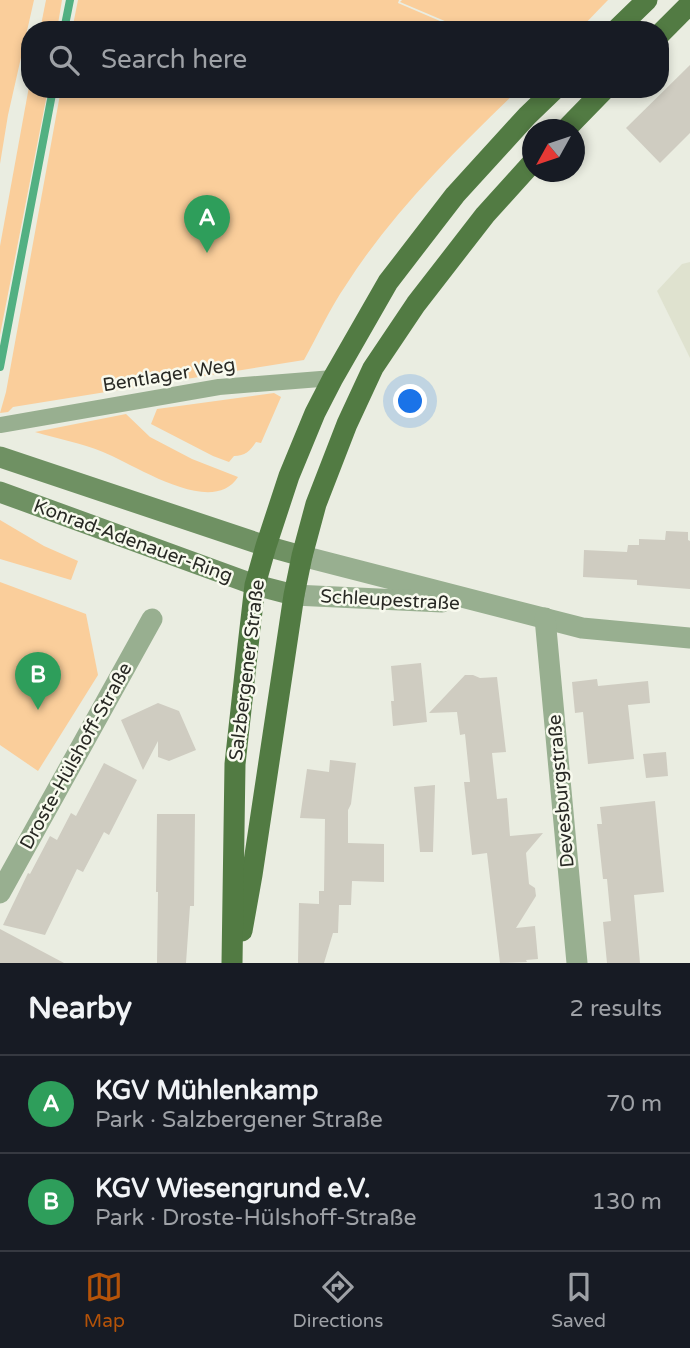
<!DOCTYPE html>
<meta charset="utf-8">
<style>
:root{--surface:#171b24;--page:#20242c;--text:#f1f3f6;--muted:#9ea1a6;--line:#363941;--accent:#b45309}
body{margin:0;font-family:"Varela Round",sans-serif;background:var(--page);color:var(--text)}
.compass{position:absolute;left:522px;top:119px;width:63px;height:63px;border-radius:50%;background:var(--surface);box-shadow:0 4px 10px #0003;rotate:230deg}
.you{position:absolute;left:411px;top:402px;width:24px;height:24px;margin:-18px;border:5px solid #fff;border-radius:50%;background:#1a73e8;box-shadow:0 0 0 10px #1a73e833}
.badge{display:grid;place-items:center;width:46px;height:46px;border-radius:50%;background:var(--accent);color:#fff;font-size:23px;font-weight:700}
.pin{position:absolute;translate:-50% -58px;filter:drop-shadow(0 2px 4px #0008)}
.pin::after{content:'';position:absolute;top:37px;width:24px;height:21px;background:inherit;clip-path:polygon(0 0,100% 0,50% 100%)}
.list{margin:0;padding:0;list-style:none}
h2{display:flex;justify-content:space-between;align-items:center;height:91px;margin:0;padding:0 28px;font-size:30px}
h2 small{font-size:23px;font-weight:400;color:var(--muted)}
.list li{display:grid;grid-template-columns:46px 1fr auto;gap:21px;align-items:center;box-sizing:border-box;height:98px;padding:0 28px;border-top:2px solid var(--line)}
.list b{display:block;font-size:26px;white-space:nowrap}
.list p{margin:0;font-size:23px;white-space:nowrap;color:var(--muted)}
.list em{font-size:23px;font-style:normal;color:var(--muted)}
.icon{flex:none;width:38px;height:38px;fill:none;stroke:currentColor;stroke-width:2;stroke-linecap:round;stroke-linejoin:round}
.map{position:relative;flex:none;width:690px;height:963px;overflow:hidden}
.search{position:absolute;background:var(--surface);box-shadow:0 4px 10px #0003;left:21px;right:21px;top:21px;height:77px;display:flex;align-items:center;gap:18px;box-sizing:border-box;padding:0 24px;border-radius:28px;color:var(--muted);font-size:26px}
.sheet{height:287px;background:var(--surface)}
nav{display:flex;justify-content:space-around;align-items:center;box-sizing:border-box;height:98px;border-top:2px solid var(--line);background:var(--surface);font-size:19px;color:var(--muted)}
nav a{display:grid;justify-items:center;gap:4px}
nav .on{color:var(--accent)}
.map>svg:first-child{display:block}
</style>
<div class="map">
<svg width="690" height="963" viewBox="0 0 690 963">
<rect width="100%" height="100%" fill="#eaede1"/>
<path fill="#dfe2cf" d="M 690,262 L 690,358 L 657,291 L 682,264 Z"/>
<g fill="#face9b">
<path d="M 0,0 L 34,0 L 8,115 L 0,164 Z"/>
<path d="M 46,0 L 62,0 L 57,30 L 40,30 Z"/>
<path d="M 78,0 L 399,0 L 398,3 L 461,30 L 72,30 Z"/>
<path d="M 402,0 L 608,0 L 579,30 L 466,30 L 400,2 Z"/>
<path d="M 30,81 L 30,89 L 48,89 L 0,335 L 0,246 Z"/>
<path d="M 61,89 L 519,89 C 456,150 393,211 346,285 C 330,308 318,335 304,360 L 13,407 L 8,412 L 0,413 L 6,392 Z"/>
<path d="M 274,393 L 281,397 L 261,443 L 256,442 C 250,451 245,456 234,456 L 229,462 L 213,456 L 151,424 L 157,409 Z"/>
<path d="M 126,414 L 150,437 L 192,459 L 238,477 C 212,518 134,464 103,452 C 81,443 58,439 35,432 Z"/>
<path d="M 0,520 L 44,546 L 78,561 L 71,580 L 0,559 Z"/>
<path d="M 0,582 L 86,614 L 98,675 L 38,771 L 0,745 Z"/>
</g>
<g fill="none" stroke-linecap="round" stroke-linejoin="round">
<g stroke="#52b082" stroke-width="8">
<path d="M 64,30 L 70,0"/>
<path d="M 0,367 L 53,89"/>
</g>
</g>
<g fill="#cfccc1">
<path d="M 690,65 L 690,133 L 660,163 L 626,128 Z"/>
<path d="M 666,531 L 688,532 L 688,540 L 690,541 L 690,589 L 637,585 L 637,580 L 583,577 L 584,550 L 627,552 L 628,545 L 639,545 L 639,539 L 665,540 Z"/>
<path d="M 421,663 L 427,722 L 393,726 L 391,701 L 394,701 L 391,666 Z"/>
<path d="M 465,675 L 473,675 L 480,678 L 497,677 L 506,752 L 492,753 L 497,799 L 507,798 L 510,836 L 543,833 L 526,853 L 529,884 L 535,888 L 536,896 L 516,928 L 535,926 L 538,959 L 526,960 L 527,962 L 500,963 L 487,853 L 472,855 L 464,782 L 470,782 L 465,734 L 460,735 L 457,712 L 429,713 Z"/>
<path d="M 597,679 L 598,686 L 648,681 L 650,703 L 628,705 L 634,759 L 588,764 L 583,712 L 575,713 L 572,682 Z"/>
<path d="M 158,703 L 179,711 L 196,750 L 169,761 L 158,757 L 158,741 L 143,770 L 121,720 Z"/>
<path d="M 666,752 L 668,776 L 646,778 L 643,754 Z"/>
<path d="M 330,760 L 356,763 L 351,804 L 348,810 L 348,843 L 384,844 L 384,882 L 352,881 L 351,905 L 339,905 L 338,933 L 333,933 L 324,963 L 298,963 L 299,903 L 319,904 L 319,891 L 324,891 L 325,819 L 300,818 L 307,769 L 329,772 Z"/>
<path d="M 104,763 L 137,780 L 109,835 L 104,832 L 83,872 L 77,869 L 45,935 L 3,925 L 28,873 L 30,874 L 50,836 L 57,840 L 71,813 L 76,816 Z"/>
<path d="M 435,785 L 433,852 L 420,852 L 414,787 Z"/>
<path d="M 655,801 L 664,892 L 634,895 L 640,963 L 607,963 L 603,922 L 611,921 L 607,879 L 603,879 L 597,824 L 602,824 L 600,807 Z"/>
<path d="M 157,814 L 195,814 L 194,906 L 190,906 L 186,963 L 157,963 L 158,892 L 156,892 Z"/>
<path d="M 0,929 L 64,963 L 0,963 Z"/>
</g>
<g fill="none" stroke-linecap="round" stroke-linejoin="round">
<path stroke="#98af90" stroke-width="16" d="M 0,425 L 219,387 L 333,378"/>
<g stroke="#98af90" stroke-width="21">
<path d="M 302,556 L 582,628 L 690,638"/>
<path d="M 294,595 L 442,602"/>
<path d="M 545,618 L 577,963"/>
<path d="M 0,893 L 152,619"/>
</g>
<g stroke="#6f9163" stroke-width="21">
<path d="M 0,457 L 266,546 L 302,556"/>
<path d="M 0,492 L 255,585 L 294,595"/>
</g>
<g stroke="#527b43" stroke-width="21">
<path d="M 616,30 L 647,0"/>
<path d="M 660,34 L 690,4"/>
<path d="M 565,130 L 605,89"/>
<path d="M 242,931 L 252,875 L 294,595 L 302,556 L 316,504 L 347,424 L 373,368 L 416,304 L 485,215 L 532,163"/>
<path d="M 232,963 L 235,764 L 248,646 L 255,585 L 266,546 L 289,476 L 315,413 L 333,378 L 388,282 L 455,195 L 527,116 L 555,89"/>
</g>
</g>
<g text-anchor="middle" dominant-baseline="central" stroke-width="5" stroke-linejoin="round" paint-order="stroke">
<g font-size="19" fill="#282924" stroke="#f8faee">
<text transform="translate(169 375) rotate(-9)">Bentlager Weg</text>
<text transform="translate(133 541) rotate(20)">Konrad-Adenauer-Ring</text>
<text transform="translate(390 600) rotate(3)">Schleupestraße</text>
<text transform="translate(247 670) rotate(-83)">Salzbergener Straße</text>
<text transform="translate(76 756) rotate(-61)">Droste-Hülshoff-Straße</text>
<text transform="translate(561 791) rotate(-95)">Devesburgstraße</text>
</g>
</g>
</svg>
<svg class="compass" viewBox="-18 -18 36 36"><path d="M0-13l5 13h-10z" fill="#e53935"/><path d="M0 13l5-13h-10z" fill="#9ea1a6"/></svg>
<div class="you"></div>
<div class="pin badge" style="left:207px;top:253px;background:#2e9e5b">A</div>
<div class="pin badge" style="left:38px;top:710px;background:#2e9e5b">B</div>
<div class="search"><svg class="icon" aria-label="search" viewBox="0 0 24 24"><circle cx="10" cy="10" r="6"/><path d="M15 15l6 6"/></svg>Search here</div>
</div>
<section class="sheet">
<h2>Nearby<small>2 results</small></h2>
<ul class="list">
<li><span class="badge" style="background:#2e9e5b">A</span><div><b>KGV Mühlenkamp</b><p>Park · Salzbergener Straße</p></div><em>70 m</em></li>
<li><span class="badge" style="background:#2e9e5b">B</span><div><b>KGV Wiesengrund e.V.</b><p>Park · Droste-Hülshoff-Straße</p></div><em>130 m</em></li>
</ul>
</section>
<nav>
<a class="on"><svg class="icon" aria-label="map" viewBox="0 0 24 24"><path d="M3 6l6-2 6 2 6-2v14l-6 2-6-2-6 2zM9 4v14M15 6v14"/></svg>Map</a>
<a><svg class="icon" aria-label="directions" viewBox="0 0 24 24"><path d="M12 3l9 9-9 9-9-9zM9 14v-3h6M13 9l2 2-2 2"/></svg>Directions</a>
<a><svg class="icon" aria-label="saved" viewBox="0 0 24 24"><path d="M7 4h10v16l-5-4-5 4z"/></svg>Saved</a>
</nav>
